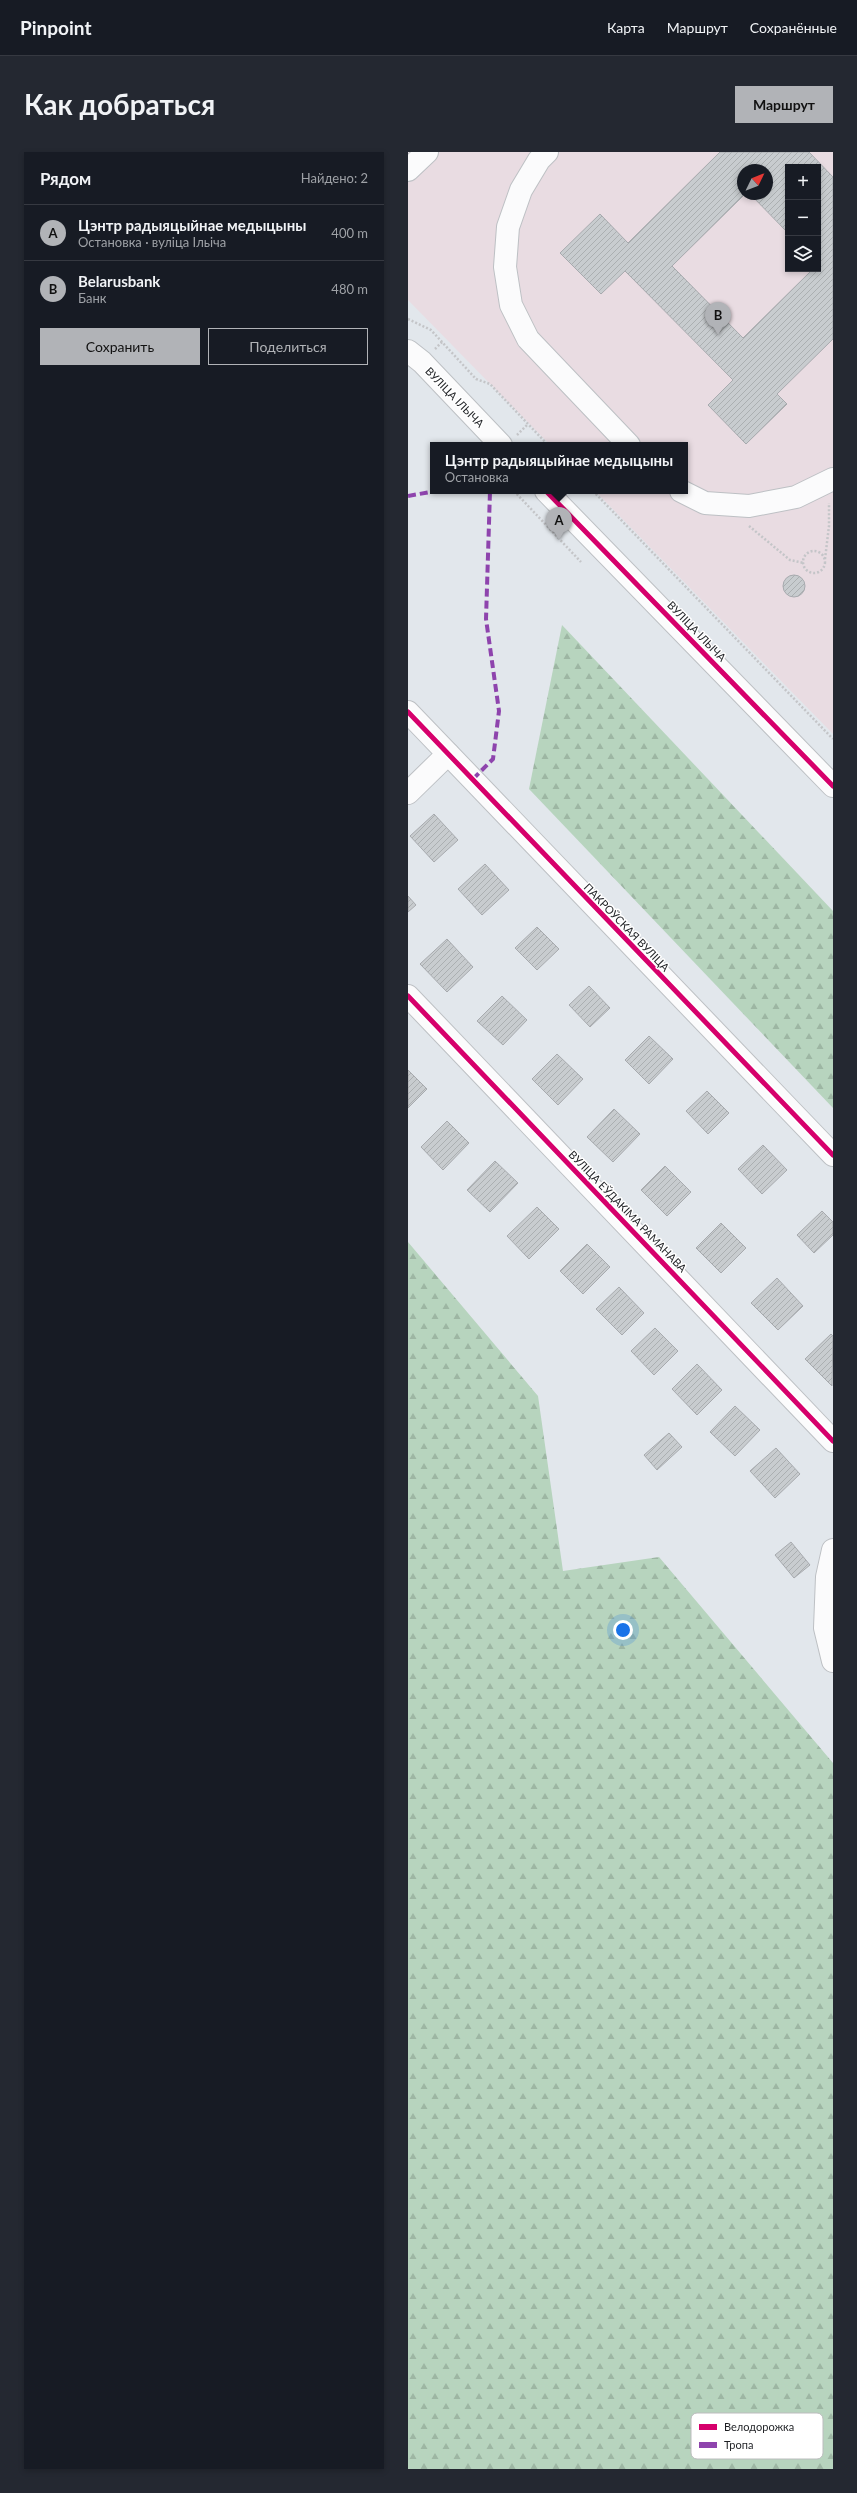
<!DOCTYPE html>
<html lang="ru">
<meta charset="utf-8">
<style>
:root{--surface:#171b24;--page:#242831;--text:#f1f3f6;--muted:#9ea1a6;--line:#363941;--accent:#b1b3b7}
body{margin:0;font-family:Lato,sans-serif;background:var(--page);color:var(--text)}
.controls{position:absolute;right:12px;top:12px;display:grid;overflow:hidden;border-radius:0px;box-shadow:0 2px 6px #0003}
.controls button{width:36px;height:36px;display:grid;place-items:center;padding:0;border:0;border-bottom:1px solid var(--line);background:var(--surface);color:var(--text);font:20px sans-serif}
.compass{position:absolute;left:329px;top:12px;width:36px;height:36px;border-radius:50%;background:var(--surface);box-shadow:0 2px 6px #0003;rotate:47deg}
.you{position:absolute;left:215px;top:1478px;width:14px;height:14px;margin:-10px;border:3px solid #fff;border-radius:50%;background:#1a73e8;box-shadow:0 0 0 6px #1a73e833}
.badge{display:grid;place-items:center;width:26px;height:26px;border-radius:50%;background:var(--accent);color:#111;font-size:13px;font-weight:700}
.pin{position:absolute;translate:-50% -33px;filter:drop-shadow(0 1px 2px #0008)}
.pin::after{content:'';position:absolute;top:21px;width:14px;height:12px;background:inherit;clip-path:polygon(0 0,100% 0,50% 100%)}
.popup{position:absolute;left:22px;top:290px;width:258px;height:52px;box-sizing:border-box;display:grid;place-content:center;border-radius:0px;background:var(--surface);filter:drop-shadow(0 1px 3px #0005);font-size:13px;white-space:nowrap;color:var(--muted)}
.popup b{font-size:15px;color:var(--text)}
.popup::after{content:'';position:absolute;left:50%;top:100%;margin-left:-8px;border:8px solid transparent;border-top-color:var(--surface)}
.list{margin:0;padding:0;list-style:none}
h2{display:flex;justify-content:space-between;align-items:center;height:52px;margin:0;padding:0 16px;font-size:17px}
h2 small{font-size:13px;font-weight:400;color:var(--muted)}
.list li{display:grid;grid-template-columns:26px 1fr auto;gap:12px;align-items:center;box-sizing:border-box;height:56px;padding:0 16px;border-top:1px solid var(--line)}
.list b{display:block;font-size:15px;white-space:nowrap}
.list p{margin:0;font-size:13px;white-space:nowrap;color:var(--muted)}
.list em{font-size:13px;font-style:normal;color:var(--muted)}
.actions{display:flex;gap:8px;padding:12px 16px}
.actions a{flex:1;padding:9px 0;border:1px solid var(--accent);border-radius:0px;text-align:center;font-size:14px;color:var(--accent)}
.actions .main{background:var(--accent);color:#111}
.icon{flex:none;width:22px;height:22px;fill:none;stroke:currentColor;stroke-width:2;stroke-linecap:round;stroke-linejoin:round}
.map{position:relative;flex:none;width:425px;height:2317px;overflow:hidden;border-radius:0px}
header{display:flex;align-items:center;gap:24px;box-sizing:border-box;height:56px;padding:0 20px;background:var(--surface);border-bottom:1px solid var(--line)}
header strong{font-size:19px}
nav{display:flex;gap:22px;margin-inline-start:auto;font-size:14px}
.intro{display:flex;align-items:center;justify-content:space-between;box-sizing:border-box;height:96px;padding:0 24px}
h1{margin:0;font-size:28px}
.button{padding:10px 18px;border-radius:0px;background:var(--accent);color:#111;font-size:14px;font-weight:700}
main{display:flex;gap:24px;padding:0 24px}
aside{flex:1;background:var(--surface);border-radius:0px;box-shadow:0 2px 6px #0003}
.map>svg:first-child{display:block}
</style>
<header>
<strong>Pinpoint</strong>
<nav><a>Карта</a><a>Маршрут</a><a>Сохранённые</a></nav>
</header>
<div class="intro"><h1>Как добраться</h1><a class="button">Маршрут</a></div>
<main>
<aside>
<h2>Рядом<small>Найдено: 2</small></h2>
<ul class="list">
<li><span class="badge">A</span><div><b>Цэнтр радыяцыйнае медыцыны</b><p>Остановка · вуліца Ільіча</p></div><em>400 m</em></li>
<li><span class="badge">B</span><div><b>Belarusbank</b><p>Банк</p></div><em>480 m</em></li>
</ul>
<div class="actions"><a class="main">Сохранить</a><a>Поделиться</a></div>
</aside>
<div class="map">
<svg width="425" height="2317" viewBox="0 0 425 2317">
<defs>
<pattern id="forest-firs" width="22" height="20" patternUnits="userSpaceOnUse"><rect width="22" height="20" fill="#b7d4be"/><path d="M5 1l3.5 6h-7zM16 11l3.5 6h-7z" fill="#9db6a3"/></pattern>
<pattern id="building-hatch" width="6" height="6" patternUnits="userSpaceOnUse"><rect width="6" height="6" fill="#c8cccf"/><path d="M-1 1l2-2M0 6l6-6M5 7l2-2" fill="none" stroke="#abafb1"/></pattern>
</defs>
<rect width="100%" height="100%" fill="#e2e7ec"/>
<path fill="#e9dce2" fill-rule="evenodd" d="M 0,0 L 425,0 L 425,582 L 187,339 L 277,339 L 277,293 L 142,293 L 0,148 ZM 380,15 L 410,15 L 410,117 L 380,117 ZM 335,18 L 359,18 L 359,42 L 335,42 Z"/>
<g fill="url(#forest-firs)">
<path d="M 154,473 L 425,759 L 425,956 L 121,637 Z"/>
<path d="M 0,1090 L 130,1244 L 155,1419 L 251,1405 L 425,1611 L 425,2317 L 0,2317 Z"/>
</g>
<g fill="url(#building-hatch)" stroke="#a7aaae" fill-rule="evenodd">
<path d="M 312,0 L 401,0 L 425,25 L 425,187 L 369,242 L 379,252 L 338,292 L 300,253 L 325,228 L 217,119 L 193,142 L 152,101 L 192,62 L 220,91 ZM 380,15 L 410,15 L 410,117 L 405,117 L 335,186 L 264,114 L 337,42 L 335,42 L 335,18 L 359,18 L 359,42 L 342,42 L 380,81 Z"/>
<circle cx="386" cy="434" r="11"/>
<path d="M 26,662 L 50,688 L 26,710 L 2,684 Z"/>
<path d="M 77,712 L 101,738 L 74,763 L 50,737 Z"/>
<path d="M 0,744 L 8,753 L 0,760 Z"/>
<path d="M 129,775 L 151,797 L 129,818 L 107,796 Z"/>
<path d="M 39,787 L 65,815 L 39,840 L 12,812 Z"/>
<path d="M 181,834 L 202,856 L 182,875 L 161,853 Z"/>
<path d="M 94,844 L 119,868 L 95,893 L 69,869 Z"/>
<path d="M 241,884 L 265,907 L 241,932 L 217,908 Z"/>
<path d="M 149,902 L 175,927 L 150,953 L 124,927 Z"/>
<path d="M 0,918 L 19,937 L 0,956 Z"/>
<path d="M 299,939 L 321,961 L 300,982 L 278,959 Z"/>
<path d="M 206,957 L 232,982 L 205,1010 L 179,985 Z"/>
<path d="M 39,969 L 61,991 L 35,1018 L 13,995 Z"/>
<path d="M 355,993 L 379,1018 L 354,1042 L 330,1017 Z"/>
<path d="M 87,1009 L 110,1031 L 82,1060 L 59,1038 Z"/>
<path d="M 257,1014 L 283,1040 L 259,1064 L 233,1038 Z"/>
<path d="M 129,1055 L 151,1077 L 121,1107 L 99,1084 Z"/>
<path d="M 414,1059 L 425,1070 L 425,1083 L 406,1101 L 389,1083 Z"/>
<path d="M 313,1071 L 338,1096 L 313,1121 L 288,1096 Z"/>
<path d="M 179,1092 L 202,1115 L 175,1142 L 152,1119 Z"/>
<path d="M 369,1126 L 395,1154 L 370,1178 L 343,1151 Z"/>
<path d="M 211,1135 L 236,1161 L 214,1183 L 188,1157 Z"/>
<path d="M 247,1176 L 270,1199 L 246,1223 L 223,1199 Z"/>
<path d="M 423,1182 L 425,1184 L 424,1234 L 397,1207 Z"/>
<path d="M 289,1212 L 314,1238 L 289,1263 L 264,1237 Z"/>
<path d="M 327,1254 L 352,1278 L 327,1304 L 302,1280 Z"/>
<path d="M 261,1281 L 274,1295 L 249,1318 L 236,1303 Z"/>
<path d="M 368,1296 L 392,1322 L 367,1346 L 342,1319 Z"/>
<path d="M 383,1390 L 402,1413 L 386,1426 L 367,1403 Z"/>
</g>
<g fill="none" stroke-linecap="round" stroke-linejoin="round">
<defs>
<g id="minor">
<path d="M 139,0 L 131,8 L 113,38 L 100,75 L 97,115 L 103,153 L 120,187 L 221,293"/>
<path d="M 0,18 L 19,0"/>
<path d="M 0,199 L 14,210 L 93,293"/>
<path d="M 138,339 L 425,634"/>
<path d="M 273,339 L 297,351 L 341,354 L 388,345 L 425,327"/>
<path d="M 0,560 L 425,1003"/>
<path d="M 0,641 L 40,602"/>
<path d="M 0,844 L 425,1289"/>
<path d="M 425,1398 L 419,1425 L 417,1476 L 425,1509"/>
</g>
</defs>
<use href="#minor" stroke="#bdc0c4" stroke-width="24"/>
<g stroke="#c4c5c8" stroke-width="2.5" stroke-dasharray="2 2" stroke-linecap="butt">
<path d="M 0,167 L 23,178 L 68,227 L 82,232 L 140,293"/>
<path d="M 27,197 L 34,190"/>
<path d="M 109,283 L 120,272"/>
<path d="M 106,339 L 173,410"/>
<path d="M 185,339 L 425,587"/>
<path d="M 341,374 L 382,408 L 396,411"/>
<circle cx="406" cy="410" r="11"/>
<path d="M 417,407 L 421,374 L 421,351"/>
</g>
<use href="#minor" stroke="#fbfbfc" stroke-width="22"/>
<g stroke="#8e44ad" stroke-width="4" stroke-dasharray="8 4" stroke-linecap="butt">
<path d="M 0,344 L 28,339"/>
<path d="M 65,627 L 85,607 L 91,559 L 78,467 L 82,339"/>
</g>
<defs>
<g id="cycleway">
<path d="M 138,339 L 425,634"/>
<path d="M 0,560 L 425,1003"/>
<path d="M 0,844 L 425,1289"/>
</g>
</defs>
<use href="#cycleway" stroke="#fff" stroke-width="8"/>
<use href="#cycleway" stroke="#d6006c" stroke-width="5"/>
</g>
<g text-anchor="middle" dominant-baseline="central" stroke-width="3" stroke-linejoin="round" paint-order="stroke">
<g font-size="11" fill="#1d1f23" stroke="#fff">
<text transform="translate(47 245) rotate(46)">ВУЛІЦА ІЛЬІЧА</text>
<text transform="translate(289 479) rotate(46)">ВУЛІЦА ІЛЬІЧА</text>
<text transform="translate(219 775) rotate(46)">ПАКРОЎСКАЯ ВУЛІЦА</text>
<text transform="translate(220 1059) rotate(46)">ВУЛІЦА ЕЎДАКІМА РАМАНАВА</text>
</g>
</g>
<rect x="283" y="2261" width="132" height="46" rx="6" fill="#fff" stroke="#bbbcbd" stroke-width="1"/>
<rect x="291" y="2272" width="18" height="6" fill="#d6006c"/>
<rect x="291" y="2290" width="18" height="6" fill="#8e44ad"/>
<g font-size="11" fill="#1d1f23">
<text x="316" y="2279">Велодорожка</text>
<text x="316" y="2297">Тропа</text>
</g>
</svg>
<div class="controls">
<button>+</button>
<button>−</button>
<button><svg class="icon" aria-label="layers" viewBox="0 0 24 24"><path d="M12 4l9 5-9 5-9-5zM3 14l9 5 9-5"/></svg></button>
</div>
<svg class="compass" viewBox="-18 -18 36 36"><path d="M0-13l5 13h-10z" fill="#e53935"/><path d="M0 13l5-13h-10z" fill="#9ea1a6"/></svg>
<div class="you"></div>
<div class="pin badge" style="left:151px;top:388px">A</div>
<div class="popup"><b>Цэнтр радыяцыйнае медыцыны</b>Остановка</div>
<div class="pin badge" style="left:310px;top:183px">B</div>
</div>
</main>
